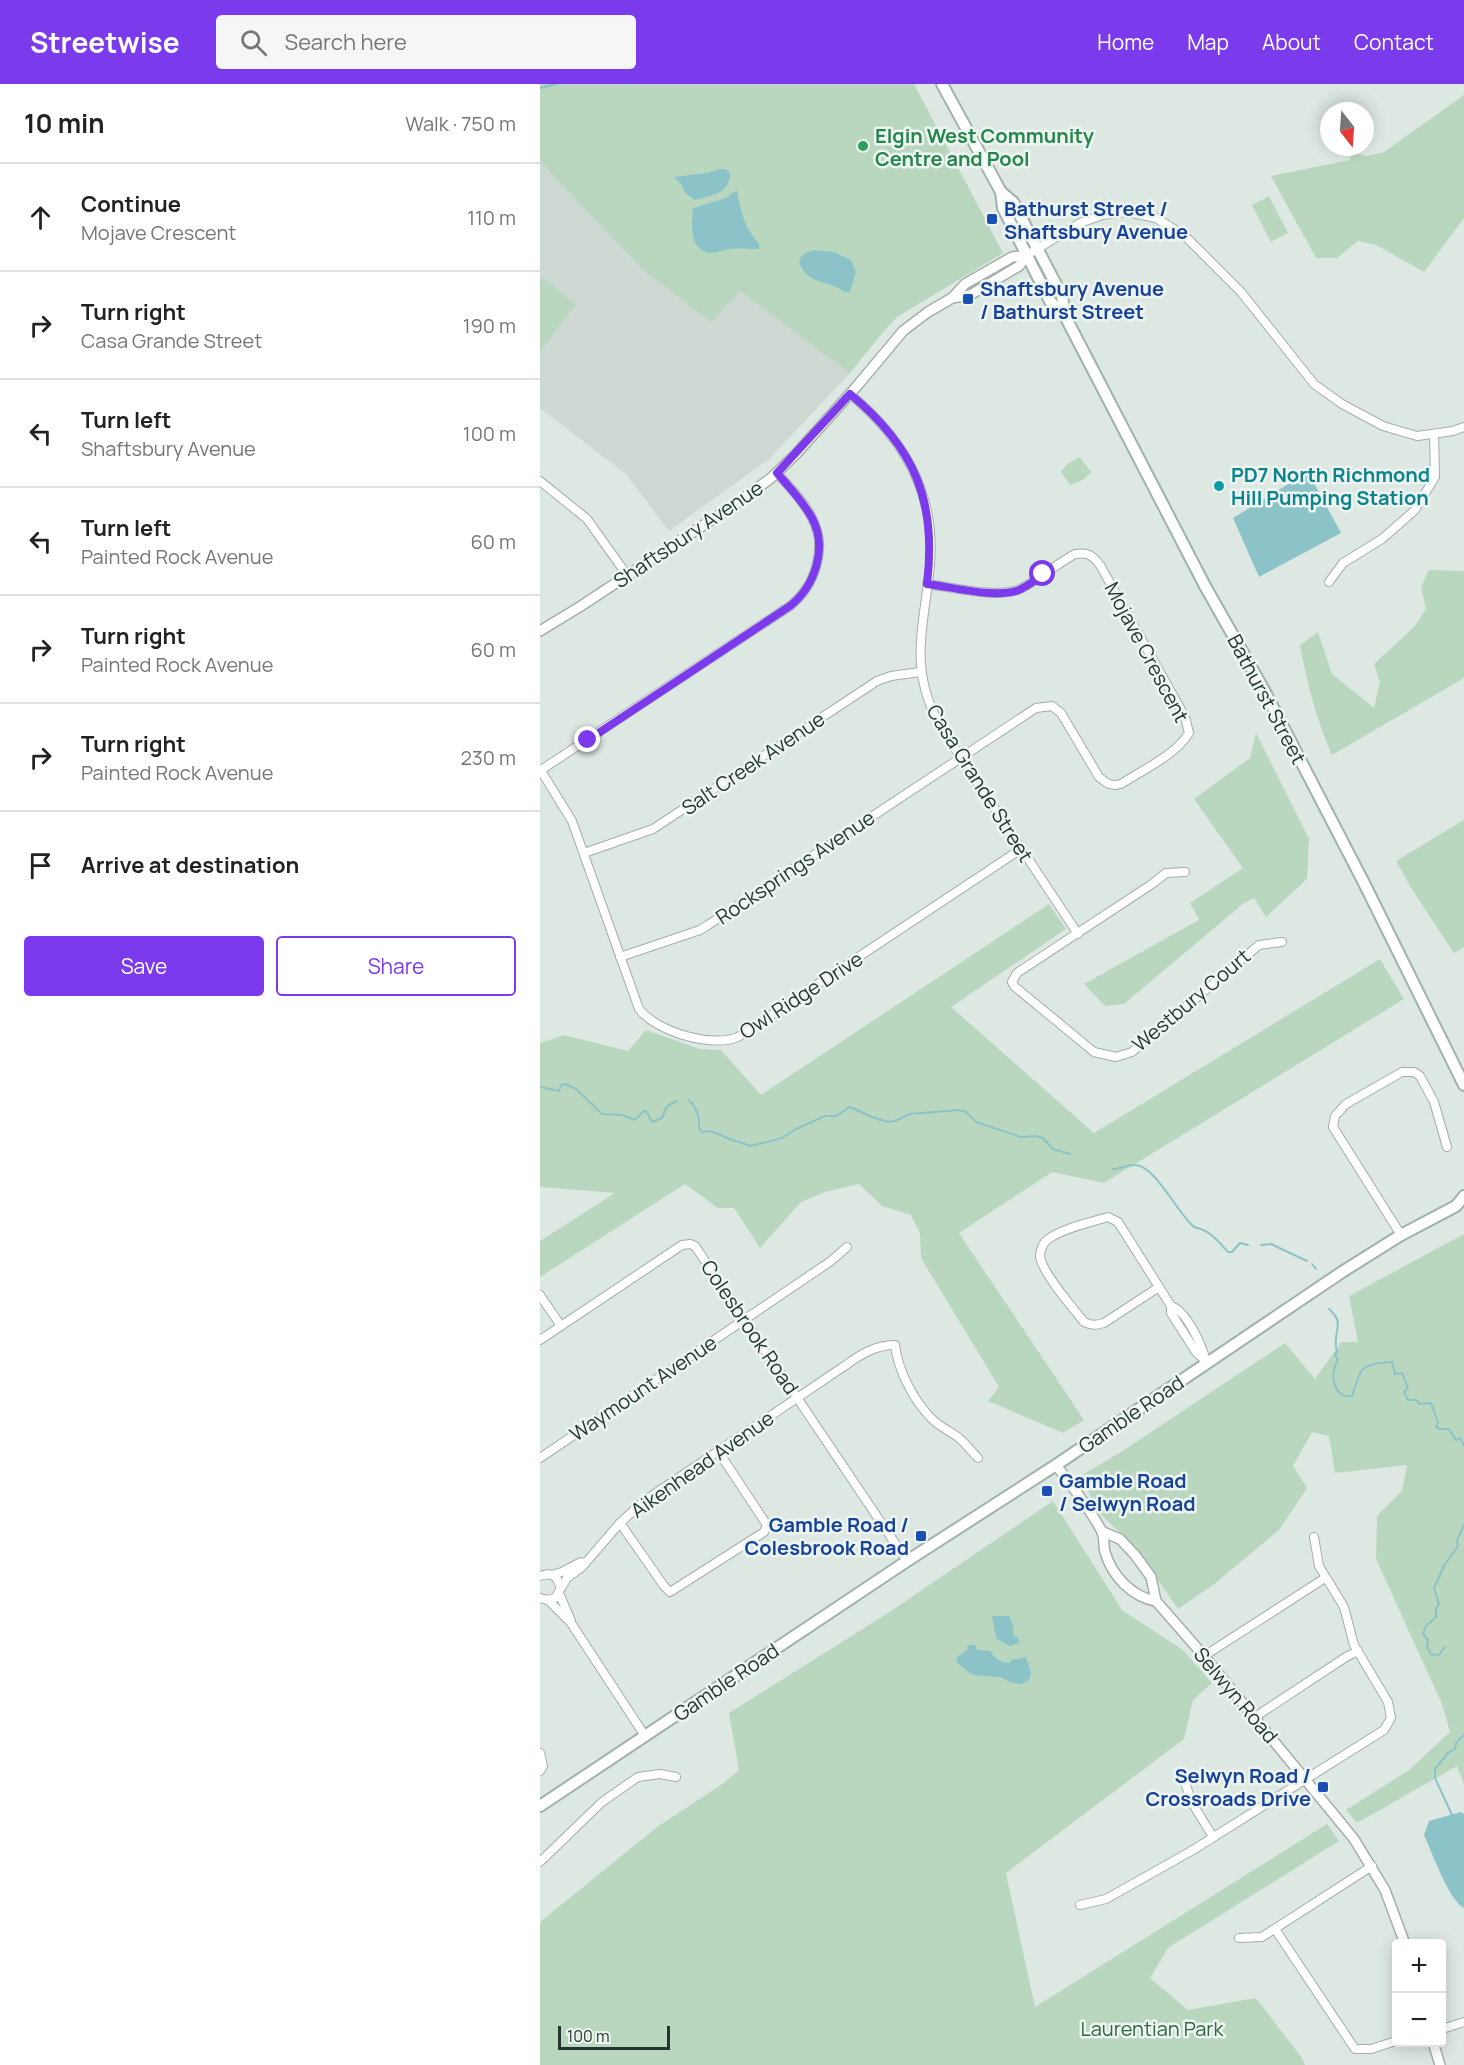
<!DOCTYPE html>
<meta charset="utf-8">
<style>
:root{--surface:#fff;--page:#f6f6f6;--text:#222;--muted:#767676;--line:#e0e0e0;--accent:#7c3aed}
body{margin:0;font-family:Manrope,sans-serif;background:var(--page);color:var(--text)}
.controls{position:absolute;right:18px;bottom:18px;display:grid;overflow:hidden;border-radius:6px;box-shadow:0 3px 15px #0003}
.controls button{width:54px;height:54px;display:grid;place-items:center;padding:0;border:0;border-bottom:2px solid var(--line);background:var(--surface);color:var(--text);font:30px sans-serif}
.compass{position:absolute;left:780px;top:18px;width:54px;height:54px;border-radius:50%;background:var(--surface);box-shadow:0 3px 15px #0003;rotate:163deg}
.scale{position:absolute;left:18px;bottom:15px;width:112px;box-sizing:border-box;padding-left:6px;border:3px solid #22362f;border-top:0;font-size:16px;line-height:21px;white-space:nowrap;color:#22362f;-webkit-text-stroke:4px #eef5f1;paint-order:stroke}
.stop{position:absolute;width:18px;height:18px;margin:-14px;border:4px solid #7c3aed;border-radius:50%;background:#fff}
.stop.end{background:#7c3aed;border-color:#fff;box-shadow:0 2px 6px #0008}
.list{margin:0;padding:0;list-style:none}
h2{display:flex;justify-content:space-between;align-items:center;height:78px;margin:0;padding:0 24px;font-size:26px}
h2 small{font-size:20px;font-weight:400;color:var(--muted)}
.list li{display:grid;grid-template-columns:39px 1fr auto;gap:18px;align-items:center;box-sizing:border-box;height:108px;padding:0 24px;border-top:2px solid var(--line)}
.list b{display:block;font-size:22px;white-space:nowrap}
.list p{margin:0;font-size:20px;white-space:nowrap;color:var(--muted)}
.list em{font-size:20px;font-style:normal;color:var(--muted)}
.actions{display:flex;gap:12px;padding:18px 24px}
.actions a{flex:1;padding:14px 0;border:2px solid var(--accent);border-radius:6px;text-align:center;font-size:21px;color:var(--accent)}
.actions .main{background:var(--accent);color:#fff}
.icon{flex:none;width:33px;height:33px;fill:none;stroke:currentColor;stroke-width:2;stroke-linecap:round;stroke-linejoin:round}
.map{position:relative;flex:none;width:924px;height:1981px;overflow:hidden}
header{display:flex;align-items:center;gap:36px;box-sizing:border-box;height:84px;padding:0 30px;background:var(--accent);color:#fff}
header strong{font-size:28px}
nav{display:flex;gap:33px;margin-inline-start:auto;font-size:21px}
.search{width:420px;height:54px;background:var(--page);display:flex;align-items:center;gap:15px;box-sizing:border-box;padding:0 21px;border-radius:6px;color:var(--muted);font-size:22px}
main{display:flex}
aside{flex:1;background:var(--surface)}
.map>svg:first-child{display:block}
</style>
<header>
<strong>Streetwise</strong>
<div class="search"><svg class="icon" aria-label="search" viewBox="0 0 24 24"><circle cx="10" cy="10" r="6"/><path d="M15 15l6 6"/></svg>Search here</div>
<nav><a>Home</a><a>Map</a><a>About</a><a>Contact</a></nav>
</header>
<main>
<aside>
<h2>10 min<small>Walk · 750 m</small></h2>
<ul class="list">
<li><svg class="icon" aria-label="ahead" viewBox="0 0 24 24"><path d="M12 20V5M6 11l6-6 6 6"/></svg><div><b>Continue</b><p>Mojave Crescent</p></div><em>110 m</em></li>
<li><svg class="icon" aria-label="right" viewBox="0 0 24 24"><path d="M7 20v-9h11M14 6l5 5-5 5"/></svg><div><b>Turn right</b><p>Casa Grande Street</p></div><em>190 m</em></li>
<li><svg class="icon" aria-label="left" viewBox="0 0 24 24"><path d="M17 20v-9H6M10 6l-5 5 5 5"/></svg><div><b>Turn left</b><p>Shaftsbury Avenue</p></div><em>100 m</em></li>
<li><svg class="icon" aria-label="left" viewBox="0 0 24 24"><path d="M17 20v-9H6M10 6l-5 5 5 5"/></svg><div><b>Turn left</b><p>Painted Rock Avenue</p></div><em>60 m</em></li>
<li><svg class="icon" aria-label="right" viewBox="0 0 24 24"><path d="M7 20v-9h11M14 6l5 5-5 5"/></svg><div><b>Turn right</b><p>Painted Rock Avenue</p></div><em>60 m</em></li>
<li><svg class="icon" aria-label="right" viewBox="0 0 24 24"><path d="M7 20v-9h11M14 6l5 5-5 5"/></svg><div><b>Turn right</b><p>Painted Rock Avenue</p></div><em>230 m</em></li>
<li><svg class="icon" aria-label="arrive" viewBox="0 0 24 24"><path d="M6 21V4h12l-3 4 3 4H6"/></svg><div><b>Arrive at destination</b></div></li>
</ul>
<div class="actions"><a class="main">Save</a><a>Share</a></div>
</aside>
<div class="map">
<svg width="924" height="1981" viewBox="0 0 924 1981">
<rect width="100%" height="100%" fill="#dee8e3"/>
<path fill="#cdd8d2" d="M 0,78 L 104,187 L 170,237 L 200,206 L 310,289 L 228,376 L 129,447 L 87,391 L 0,324 Z"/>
<g fill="#b9d7bf">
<path d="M 0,0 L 374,0 L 463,169 L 357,233 L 339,253 L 310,289 L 200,207 L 171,238 L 104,187 L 0,78 Z"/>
<path d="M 924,11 L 924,134 L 884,188 L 836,161 L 818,157 L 797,174 L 776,174 L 731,92 L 810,76 L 812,68 L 827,72 L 844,68 Z"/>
<path d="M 729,112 L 748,149 L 731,158 L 712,121 Z"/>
<path d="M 0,192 L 36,220 L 0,268 Z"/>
<path d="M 540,373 L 551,388 L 543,396 L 530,401 L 521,388 L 526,381 Z"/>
<path d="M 889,486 L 924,487 L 924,594 L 792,671 C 776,635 767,599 760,561 L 778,548 L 792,590 L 834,624 L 840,598 L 834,580 L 875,542 L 886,525 L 881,503 Z"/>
<path d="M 716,649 L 769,755 L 767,795 L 726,833 L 714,814 L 704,819 L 584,920 L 565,922 L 544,900 L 659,836 L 650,819 L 703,784 L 654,715 L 710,674 Z"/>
<path d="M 924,736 L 924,863 L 914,869 L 871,804 L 856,777 Z"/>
<path d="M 509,820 L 526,845 L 411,923 L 554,1049 L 840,875 L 864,915 L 564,1099 L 512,1088 L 419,1149 L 544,1336 L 523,1349 L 448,1317 L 459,1303 L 381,1174 L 380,1149 L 371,1131 L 342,1122 L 319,1100 L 285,1108 L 261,1118 L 220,1164 L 194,1124 L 178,1124 L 145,1100 L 0,1193 L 0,1157 L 75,1109 L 0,1103 L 0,959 L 24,951 L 88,967 L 106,946 L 160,965 L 181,966 L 221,1011 Z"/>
<path d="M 924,1150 L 924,1700 L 917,1682 L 817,1739 L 806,1726 L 869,1686 L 910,1648 L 902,1620 L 836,1475 L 837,1432 L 862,1407 L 867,1381 L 795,1389 L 789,1352 L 772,1348 L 753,1382 L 767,1404 L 739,1446 L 673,1501 L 638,1525 L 595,1463 L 556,1426 L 542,1391 L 581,1368 L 745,1259 L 775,1295 L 801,1258 L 818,1258 L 809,1212 Z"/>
<path d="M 513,1417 L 582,1526 L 643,1566 L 672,1599 L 653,1616 L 644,1655 L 466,1789 L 495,1923 L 787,1740 L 799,1757 L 628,1864 L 610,1894 L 648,1926 L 716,1914 L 762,1974 L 765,1981 L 0,1981 L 0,1838 L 117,1743 L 181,1701 L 199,1686 L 189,1629 L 348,1529 Z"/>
</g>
<g fill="#8cc3c8">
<path d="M 180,85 L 186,85 L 190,89 C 190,110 172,111 155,116 L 144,108 L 143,102 L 134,93 L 167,89 Z"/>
<path d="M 197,106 C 201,128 204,143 219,160 L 219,165 C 209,165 199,164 189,165 C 183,166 177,169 170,169 C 148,166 152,140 153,124 L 186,114 Z"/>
<path d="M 274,166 L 294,168 L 311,176 L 316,188 L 310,208 L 305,208 C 289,196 262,200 259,175 L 265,169 Z"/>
<path d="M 768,388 L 801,449 L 719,493 L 693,434 Z"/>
<path d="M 452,1532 L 469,1532 L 474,1544 L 472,1546 L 475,1553 L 478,1553 L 479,1559 L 469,1562 L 456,1554 Z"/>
<path d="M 427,1561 L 435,1561 L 437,1566 L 450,1567 C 455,1575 460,1578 469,1579 L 472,1576 L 486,1573 L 491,1589 L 489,1596 L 482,1600 L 472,1599 L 460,1593 L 433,1591 L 417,1579 L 416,1574 L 429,1565 Z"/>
<path d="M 921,1728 L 924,1730 L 924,1824 C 908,1815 892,1768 884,1751 L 889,1737 Z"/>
</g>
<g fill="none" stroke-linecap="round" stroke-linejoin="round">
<g stroke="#8cc3c8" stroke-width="2">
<path d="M 0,4 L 16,0"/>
<path d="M 0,1003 L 19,1007 L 21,1001 L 25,1000 L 36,1005 L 62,1030 L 83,1031 L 95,1036 L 104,1027 L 107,1028 L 112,1038 L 122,1034 L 127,1022 L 137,1017"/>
<path d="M 149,1016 C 157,1024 160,1033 159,1044 L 162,1048 L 171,1047 L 192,1056 L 211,1062 L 242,1054 L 256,1045 L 285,1032 L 296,1032 L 310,1023 L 332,1033 L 348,1038 L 355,1037 L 370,1030 L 419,1026 L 426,1028 L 436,1038 L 481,1053 L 495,1052 L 503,1054 L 513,1065 L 530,1070"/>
<path d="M 573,1085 C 580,1085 589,1080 596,1081 C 616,1083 638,1130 654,1143 C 670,1146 678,1157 688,1168 L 692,1168 L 700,1159 L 708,1161"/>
<path d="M 721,1161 L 731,1160 L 767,1177"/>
<path d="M 772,1180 L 776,1185"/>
<path d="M 789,1225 C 807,1240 791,1248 797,1267 L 795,1271 L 798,1276 C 789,1288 793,1315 812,1312 C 822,1284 818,1280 852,1278 L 855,1290 L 862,1289 L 868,1304 L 864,1308 L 868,1316 L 877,1316 L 879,1320 L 891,1319 L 898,1338 L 896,1343 L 900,1345 L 909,1345 L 916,1356 L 920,1354 L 924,1362"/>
<path d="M 905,1563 L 899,1571 L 891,1570 L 887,1563 L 888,1556 L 883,1550 L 886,1542 L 896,1533 L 896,1524 L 899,1520 L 894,1504 L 905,1480 L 918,1462 L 917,1456 L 924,1441"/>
<path d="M 912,1731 L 895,1694 L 895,1685 L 908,1669 L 915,1665 L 916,1659 L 924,1651"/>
</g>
<defs>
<g id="minor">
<path d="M 487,171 L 540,139 L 562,131 L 587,128 L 616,134 L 645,152 L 701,208 L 774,300 L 802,320 L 843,342 L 877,352 L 913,347 L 924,343"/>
<path d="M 310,310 C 364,355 396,409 390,481 C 384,545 367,585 402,645 L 538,850"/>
<path d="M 0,397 L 47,435 L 87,491"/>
<path d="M 789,498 L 803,479 L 842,455 L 875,426 L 895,393 L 894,350"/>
<path d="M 0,685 L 32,737 L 99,925 C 117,948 172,964 198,953 L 481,765"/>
<path d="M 1,686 L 250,522 C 275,502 288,464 272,434 C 264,417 249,403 237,389"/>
<path d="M 44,769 L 113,745 L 337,597 L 351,592 L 380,588"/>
<path d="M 645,788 L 626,789 L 612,800 L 477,889 L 472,898 L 474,902 L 554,968 L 576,973 L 592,968 L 719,861 L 742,858"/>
<path d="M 80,873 L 160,846 L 168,841 L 496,624 L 512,622 L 521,629 L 559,693 C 566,699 571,703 581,700 C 601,687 637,670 649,649 L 645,633 L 560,481 C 552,471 548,468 535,470 C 516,480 499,496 480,505 C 457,515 412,503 387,500"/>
<path d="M 861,1151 L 793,1043 L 795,1032 L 806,1020 L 862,988 L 874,988 L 880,992 L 894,1018 L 907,1063"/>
<path d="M 619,1203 L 564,1239 C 556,1241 552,1242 544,1238 C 533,1224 502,1189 500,1172 C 500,1167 503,1159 507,1156 C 520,1145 552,1138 568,1133 L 578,1138 L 631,1222 L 631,1229 L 656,1268 L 667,1278"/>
<path d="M 0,1211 L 21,1242"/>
<path d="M 631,1222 C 647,1227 662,1262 666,1277"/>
<path d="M 0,1256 L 142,1161 L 150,1160 L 155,1162 L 367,1477"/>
<path d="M 0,1374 L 291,1177 L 307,1163"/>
<path d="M 80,1439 L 124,1502 L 130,1508 L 224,1448 L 227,1442 L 225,1438 L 178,1367"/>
<path d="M 11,1491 L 22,1488 L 41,1478"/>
<path d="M 0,1492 L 8,1490 L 16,1493 L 21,1504 L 15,1514 L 7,1516 L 0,1514"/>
<path d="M 21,1504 L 27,1494 L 42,1483 L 80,1439 L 104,1417 L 306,1281 C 321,1270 336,1261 355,1261 C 358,1287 374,1317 392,1335 C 400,1343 410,1347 419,1354 C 426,1360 432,1368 438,1374"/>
<path d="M 19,1509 L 31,1537"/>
<path d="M 8,1516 L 31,1539 L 105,1652"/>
<path d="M 664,1572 L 785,1494"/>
<path d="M 715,1633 L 806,1573 L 818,1567"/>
<path d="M 0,1669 L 3,1682 L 0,1687"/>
<path d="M 646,1701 L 651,1717 L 673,1753"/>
<path d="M 0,1778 L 62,1718 L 98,1693 L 120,1690 L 136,1693"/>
<path d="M 540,1821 L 566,1815 L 653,1766 L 844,1646 L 851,1634 L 848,1618 L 814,1561 L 804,1523 L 779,1482 L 774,1453"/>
<path d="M 735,1845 L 815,1965 L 831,1965 L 856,1957"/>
<path d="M 699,1854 L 722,1853 L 832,1782"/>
<path d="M 902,1945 L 924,1938"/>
</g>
<g id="tertiary">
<path d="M 412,214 L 430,211 L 479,182 L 487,171"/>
<path d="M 0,547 L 41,522 L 197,419 L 231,394 L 256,370 L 317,302 L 363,247 L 388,228 L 412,214 L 425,200 L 472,173 L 487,171"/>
<path d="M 516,1381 C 531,1401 549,1423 561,1446 C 565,1452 563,1461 565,1468 C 572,1492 592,1513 616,1517"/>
<path d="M 563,1448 L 580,1455 L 595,1471 L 611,1493 L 616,1517 L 664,1572 L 814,1755 L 845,1806 L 865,1860"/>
<path d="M 893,1958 L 900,1981"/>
</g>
<g id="secondary">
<path d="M 402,0 L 461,108 L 463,124 L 510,217 L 525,232 L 665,502 L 725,608 L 824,799 L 924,1001"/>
<path d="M 461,108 L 473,118 L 522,212 L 525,232"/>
<path d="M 0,1722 L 367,1477 L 516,1381 L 802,1188 L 861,1151 L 916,1122 L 924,1112"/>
</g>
</defs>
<use href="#minor" stroke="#a2afa9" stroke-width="10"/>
<use href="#tertiary" stroke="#a2afa9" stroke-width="12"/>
<use href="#secondary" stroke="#9fb2aa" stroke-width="14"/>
<use href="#minor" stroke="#fff" stroke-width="8"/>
<use href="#tertiary" stroke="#fff" stroke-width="9"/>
<use href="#secondary" stroke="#fff" stroke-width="10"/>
</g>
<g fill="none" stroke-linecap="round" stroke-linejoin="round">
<path stroke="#7c3aed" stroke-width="8" d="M 48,656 L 250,522 C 275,502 288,464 272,434 C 263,417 249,403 237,389 L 310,310 C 375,364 397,417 387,500 C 412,503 455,515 479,506 C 487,502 496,496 503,490"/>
</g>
<circle fill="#2e9e5b" stroke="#eef5f1" stroke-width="2" cx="323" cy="62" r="6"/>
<g fill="#1a4fb4" stroke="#eef5f1" stroke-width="2">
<rect x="446" y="129" width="12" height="12" rx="3"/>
<rect x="422" y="209" width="12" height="12" rx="3"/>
<rect x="501" y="1401" width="12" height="12" rx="3"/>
<rect x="375" y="1446" width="12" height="12" rx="3"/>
<rect x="777" y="1697" width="12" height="12" rx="3"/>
</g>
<circle fill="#0f9aa8" stroke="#eef5f1" stroke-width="2" cx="679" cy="402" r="6"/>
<g text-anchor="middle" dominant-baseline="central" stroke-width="5" stroke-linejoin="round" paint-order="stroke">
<g font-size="20" font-weight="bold" fill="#27864d" stroke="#eef5f1" text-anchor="start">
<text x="335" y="51">Elgin West Community<tspan x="335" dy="23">Centre and Pool</tspan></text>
</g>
<g font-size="20" font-weight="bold" fill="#164399" stroke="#eef5f1" text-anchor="start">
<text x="464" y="124">Bathurst Street /<tspan x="464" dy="23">Shaftsbury Avenue</tspan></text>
<text x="440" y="204">Shaftsbury Avenue<tspan x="440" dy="23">/ Bathurst Street</tspan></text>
<text x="519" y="1396">Gamble Road<tspan x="519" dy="23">/ Selwyn Road</tspan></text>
<text x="369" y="1440" text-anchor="end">Gamble Road /<tspan x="369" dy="23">Colesbrook Road</tspan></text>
<text x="771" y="1691" text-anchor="end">Selwyn Road /<tspan x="771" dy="23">Crossroads Drive</tspan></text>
</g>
<g font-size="20" font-weight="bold" fill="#0d838f" stroke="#eef5f1" text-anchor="start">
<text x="691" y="390">PD7 North Richmond<tspan x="691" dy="23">Hill Pumping Station</tspan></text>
</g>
<g font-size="20" fill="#22362f" stroke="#eef5f1">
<text transform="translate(148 450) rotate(-34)">Shaftsbury Avenue</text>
<text transform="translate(607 568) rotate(62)">Mojave Crescent</text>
<text transform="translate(727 615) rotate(62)">Bathurst Street</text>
<text transform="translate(213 679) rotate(-34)">Salt Creek Avenue</text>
<text transform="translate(440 699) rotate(58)">Casa Grande Street</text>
<text transform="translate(255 783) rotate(-34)">Rocksprings Avenue</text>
<text transform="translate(261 911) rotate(-33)">Owl Ridge Drive</text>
<text transform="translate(651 916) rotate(-40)">Westbury Court</text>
<text transform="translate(210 1243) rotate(56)">Colesbrook Road</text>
<text transform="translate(103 1304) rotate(-34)">Waymount Avenue</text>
<text transform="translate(591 1330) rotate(-34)">Gamble Road</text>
<text transform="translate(162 1380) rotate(-35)">Aikenhead Avenue</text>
<text transform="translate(186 1598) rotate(-34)">Gamble Road</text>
<text transform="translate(696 1611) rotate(50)">Selwyn Road</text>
</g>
<g font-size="20" fill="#316842" stroke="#eef5f1">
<text x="612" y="1944">Laurentian Park</text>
</g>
</g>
</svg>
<div class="controls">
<button>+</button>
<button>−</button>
</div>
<svg class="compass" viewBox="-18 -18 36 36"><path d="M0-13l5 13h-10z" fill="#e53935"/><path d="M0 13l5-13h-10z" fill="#767676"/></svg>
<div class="scale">100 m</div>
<div class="stop" style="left:503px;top:490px"></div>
<div class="stop end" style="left:48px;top:656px"></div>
</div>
</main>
